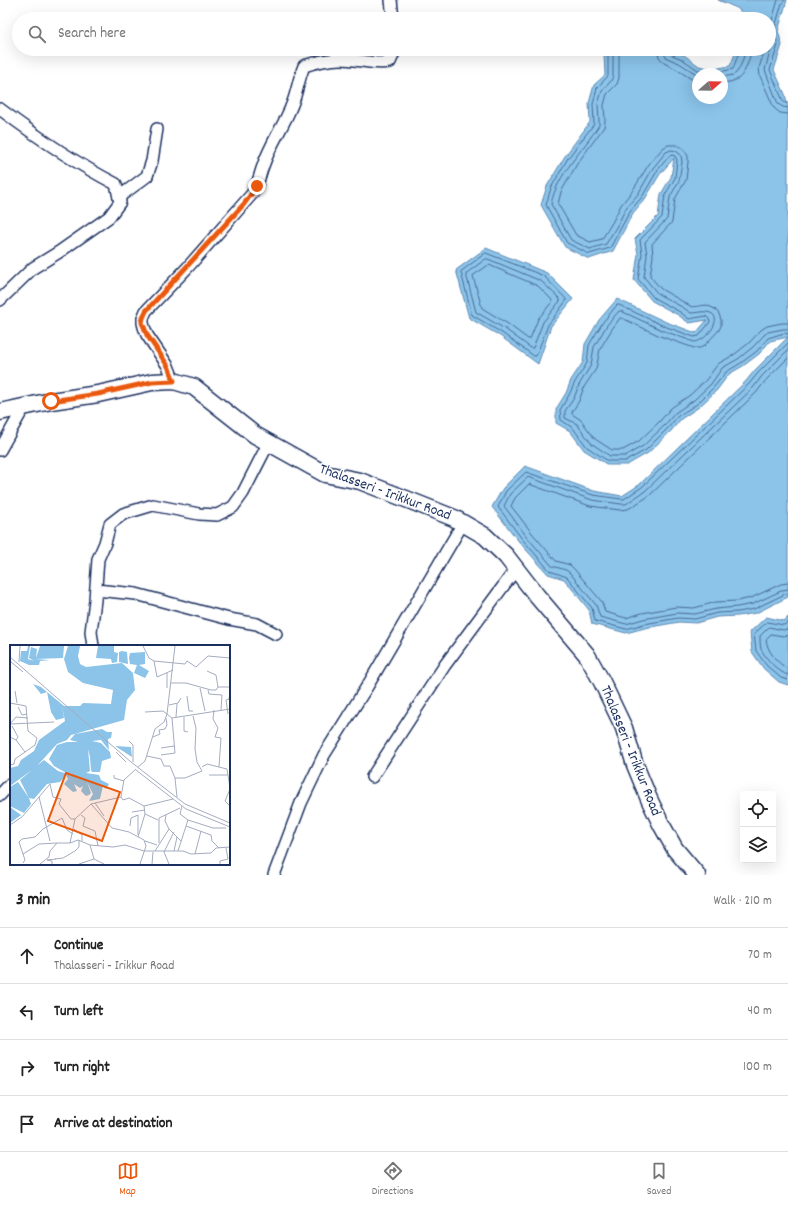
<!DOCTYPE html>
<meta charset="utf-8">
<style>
:root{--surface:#fff;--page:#f6f6f6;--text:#222;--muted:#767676;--line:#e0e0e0;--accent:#ea580c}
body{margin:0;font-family:Dekko,sans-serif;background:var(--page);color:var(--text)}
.controls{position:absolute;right:12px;bottom:12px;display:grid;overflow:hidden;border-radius:4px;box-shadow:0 4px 16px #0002}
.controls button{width:36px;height:36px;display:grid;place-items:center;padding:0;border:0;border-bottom:1px solid var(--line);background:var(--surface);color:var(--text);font:20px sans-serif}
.compass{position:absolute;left:692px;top:68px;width:36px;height:36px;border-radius:50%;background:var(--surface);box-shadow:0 4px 16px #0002;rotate:70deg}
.stop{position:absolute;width:12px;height:12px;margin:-9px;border:3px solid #ea580c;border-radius:50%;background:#fff}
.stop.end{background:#ea580c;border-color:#fff;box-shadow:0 1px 4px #0008}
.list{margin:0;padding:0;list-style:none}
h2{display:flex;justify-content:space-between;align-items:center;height:52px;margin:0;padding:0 16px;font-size:17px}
h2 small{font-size:13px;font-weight:400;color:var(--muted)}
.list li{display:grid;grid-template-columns:26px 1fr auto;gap:12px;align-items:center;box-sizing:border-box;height:56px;padding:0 16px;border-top:1px solid var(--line)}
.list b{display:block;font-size:15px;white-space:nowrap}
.list p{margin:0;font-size:13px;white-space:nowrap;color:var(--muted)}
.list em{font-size:13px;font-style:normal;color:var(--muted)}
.icon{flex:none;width:22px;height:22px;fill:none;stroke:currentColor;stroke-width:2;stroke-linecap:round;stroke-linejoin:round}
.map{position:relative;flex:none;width:788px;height:875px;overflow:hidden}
.search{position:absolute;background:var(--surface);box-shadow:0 4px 16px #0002;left:12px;right:12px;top:12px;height:44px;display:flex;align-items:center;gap:10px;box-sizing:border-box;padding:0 14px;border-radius:22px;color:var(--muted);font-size:15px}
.sheet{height:276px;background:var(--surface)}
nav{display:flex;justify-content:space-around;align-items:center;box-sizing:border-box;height:56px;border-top:1px solid var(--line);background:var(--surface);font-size:11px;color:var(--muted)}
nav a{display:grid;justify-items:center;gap:2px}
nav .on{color:var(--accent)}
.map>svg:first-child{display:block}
</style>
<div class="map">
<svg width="788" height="875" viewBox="0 0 788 875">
<rect width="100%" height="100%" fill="#fff"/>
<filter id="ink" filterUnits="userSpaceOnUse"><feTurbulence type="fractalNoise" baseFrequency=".025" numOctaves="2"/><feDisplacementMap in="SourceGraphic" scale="8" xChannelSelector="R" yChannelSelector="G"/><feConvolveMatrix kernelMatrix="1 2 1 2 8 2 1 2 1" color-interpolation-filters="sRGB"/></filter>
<g filter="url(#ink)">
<g fill="#8bc3e9" stroke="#5e88b1" fill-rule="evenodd">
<path d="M 718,0 L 787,0 L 778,31 L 782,45 L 774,70 L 785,94 L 788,109 L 788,597 L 756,613 L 738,616 L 717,617 L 696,623 L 679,622 L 645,628 L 626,633 L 592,624 L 589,610 L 564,579 L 548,574 L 520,543 L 492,507 L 503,488 L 525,466 L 594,491 L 622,496 L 639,485 L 746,381 L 755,370 L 788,337 L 770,341 L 759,354 L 743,366 L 729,374 L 717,390 L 699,407 L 681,419 L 671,431 L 648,453 L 627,465 L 608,465 L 584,450 L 570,431 L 556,423 L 556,409 L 566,393 L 571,380 L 583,362 L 585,344 L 599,320 L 617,299 L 666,322 L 696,333 L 707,320 L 689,323 L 678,315 L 652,301 L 634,280 L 638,254 L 635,239 L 658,216 L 661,194 L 671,177 L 674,158 L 660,174 L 645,199 L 633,213 L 613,251 L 589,259 L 565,247 L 541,205 L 547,186 L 565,156 L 590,122 L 589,103 L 594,85 L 605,75 L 604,55 L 606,49 L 668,49 L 684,55 L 699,66 L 713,69 L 730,66 L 737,49 L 769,49 L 769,19 L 749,19 L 737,8 ZM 698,74 L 722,74 L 722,98 L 698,98 Z"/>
<path d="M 486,248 L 547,273 L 573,299 L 551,326 L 538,364 L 500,336 L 469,318 L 456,270 Z"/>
<path d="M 766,617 L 784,621 L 788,617 L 788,685 L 779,682 L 764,669 L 752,652 L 750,632 Z"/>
</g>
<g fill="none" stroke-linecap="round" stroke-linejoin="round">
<g stroke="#486a96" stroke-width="1">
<path d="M 778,0 L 769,30 L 772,45 L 765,70 L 778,104 L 783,107 L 788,108"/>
<path d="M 785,0 L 782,3 L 774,31 L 778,45 L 770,70 L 783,101 L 785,103 L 788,103"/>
<path d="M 609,49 L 608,56 L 608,76 L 597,88 L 593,104 L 594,124 L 568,158 L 551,188 L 546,205 L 567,243 L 589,254 L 610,248 L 622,226 L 630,211 L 642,197 L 657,171 L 669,156 L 672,155 L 675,156 L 677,160 L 675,178 L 665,195 L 662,217 L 640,240 L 642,254 L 638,279 L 654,298 L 680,312 L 689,319 L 706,316 L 709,319 L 710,322 L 699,336 L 694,337 L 664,326 L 619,305 L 617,305 L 603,322 L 589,345 L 587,363 L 575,382 L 569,395 L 560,410 L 561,420 L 573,428 L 587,447 L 608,461 L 626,461 L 646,450 L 668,428 L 678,416 L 697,404 L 714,387 L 726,372 L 741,363 L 757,351 L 768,338 L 784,333 L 788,334"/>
<path d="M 614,49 L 613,56 L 613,76 L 611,81 L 602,91 L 598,104 L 599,121 L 599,125 C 583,151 557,174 551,204 L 571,240 L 590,249 L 606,244 L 618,224 L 626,208 L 638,194 L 653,168 L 666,152 L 671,150 L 676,151 L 681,155 L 682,162 L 679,181 L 670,197 L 667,219 L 645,242 L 647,255 L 644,277 L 658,294 L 682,307 L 691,313 C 696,313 702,311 707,312 C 727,315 706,342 694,342 L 662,330 L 621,311 L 619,311 L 607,325 L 594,347 L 591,365 L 579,385 L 574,398 L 565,411 L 565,418 L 577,424 L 591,443 L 610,456 L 625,456 L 643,446 L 665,425 L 675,413 L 694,400 L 711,384 L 722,368 L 738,359 L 753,347 L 765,334 L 768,332 L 783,329 L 788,329"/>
<path d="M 620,49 L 619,57 L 619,78 L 617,84 L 607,94 L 604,105 L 605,121 L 604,127 L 577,164 L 561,192 L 558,204 L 576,235 L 590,242 L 602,239 L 613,221 L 621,205 L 633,190 L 649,164 L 663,148 L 668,145 L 676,145 L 683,148 L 688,156 L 688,162 L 686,180 L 675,199 L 672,222 L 652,244 L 653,256 L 650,276 L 661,289 L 692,307 L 706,305 L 715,309 L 719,314 L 721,320 L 721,326 L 719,330 L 704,346 L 700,348 L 694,348 L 660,336 L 622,318 L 620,318 L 612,329 L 600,349 L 596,369 L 584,387 L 579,401 L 572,412 L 572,414 L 581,420 L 595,439 L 612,450 L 623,450 L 639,441 L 660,421 L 671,408 L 690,395 L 706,380 L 718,364 L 735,354 L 749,343 L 761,330 L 767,326 L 782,323 L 788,323"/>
<path d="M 657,49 L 659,57 L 664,63 L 676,69 L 693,80 L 698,81"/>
<path d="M 663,49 L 664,54 L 667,58 L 679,63 L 698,75"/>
<path d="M 668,49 L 670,54 L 682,59 L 698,70 L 714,73 L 733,69 L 740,49"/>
<path d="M 765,49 L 759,68 L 760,76 L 774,108 L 780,113 L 788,114"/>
<path d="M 722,77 C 726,76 732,76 735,74 C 740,70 745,55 745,49"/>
<path d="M 722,83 C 737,81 741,80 747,65 C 749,60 751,55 751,49"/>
<path d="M 486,253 L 544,276 L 566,299 L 566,301 L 548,325 L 536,356 L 534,356 L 502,333 L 472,315 L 461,272 Z"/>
<path d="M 486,259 L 488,259 L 541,281 L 560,299 L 560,301 L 543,322 L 533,348 L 531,348 L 505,329 L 476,312 L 466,274 Z"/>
<path d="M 489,265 L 538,286 L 552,300 L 552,302 L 538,319 L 530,339 L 528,339 L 508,324 L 482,308 L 473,276 Z"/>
<path d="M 788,343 L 758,373 L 749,384 L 642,487 L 624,499 L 621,499 L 593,495 L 526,472 L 506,491 L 498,507 L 523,540 L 550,571 L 567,577 L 592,608 L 595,621 L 626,629 L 644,624 L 678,618 L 695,619 L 717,613 L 738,612 L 754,609 L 785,594 L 788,594"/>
<path d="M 788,350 L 762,376 L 753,388 L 645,491 L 626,504 L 621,504 L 592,500 L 528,477 L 510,494 L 504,506 L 527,537 L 552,566 L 566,570 L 570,573 L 596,605 L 600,617 L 626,624 L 643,619 L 677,613 L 695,614 L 716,609 L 737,607 L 753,604 L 783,590 L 788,589"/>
<path d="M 788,358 L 766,380 L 756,393 L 649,496 L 628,509 L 620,510 L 590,506 L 529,484 L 515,498 L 511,506 L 532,533 L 556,561 L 570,565 L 575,570 L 602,602 L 605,612 L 626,618 L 642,613 L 676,607 L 694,608 L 716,602 L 737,601 L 751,598 L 781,584 L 788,583"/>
<path d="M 788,623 L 784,625 L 767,622 L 754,634 L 756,651 L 767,666 L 781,678 L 788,680"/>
<path d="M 788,629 L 783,630 L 769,627 L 760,636 C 760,640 760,645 761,649 C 765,658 779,673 788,675"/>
<path d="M 788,635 L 783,636 L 771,634 L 766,639 C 767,651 777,663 788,669"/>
</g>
<defs>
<g id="street">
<path d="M 391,0 L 393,19"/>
<path d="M 0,109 C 37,137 75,163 116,184 L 120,202 L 109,217 L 59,252 L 33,268 L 0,300"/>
<path d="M 119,197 L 147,176 L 152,161 L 157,129"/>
<path d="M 174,381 L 168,366 L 147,335 L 144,327 L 143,323 L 143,318 L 146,311 L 188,267 L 252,194 C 259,184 259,176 263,166 C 270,145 283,127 291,107 C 297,94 298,80 304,66 C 316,62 327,59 341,59 C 357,59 373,65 390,62 L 394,53 L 394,49"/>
<path d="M 0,450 L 24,407"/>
<path d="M 96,590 L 136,594 L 229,619 L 257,624 L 276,634"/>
<path d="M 93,646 L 91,632 L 95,600 L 98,559 L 105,543 L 110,524 L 123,514 L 153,505 L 199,514 L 217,515 L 233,507 L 243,493 L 269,442"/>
<path d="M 372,777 L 445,665 L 516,569"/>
<path d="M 0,795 L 11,783"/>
<path d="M 274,875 L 301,803 L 324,755 L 368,685 L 463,523"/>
</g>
<path id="secondary" d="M 0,412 L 51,401 L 98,394 L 152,382 L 174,381 L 194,387 L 255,435 L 325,474 L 360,481 L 406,499 L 454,518 L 485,536 L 506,556 L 537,596 L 587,655 L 602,682 L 624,728 L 635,765 L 649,799 L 661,824 L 675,849 L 697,875"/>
</defs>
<use href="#street" stroke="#1b2f5e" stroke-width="14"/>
<use href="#secondary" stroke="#1b2f5e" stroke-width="19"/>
<use href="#street" stroke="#fff" stroke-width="11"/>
<use href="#secondary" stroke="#fff" stroke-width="16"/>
</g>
</g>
<g fill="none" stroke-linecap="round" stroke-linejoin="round" filter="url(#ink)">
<path stroke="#ea580c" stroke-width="5" d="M 51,401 L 98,394 L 152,382 L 174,381 L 168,366 L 147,335 L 144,327 L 142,323 L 143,318 L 146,311 L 244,204 L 257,186"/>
</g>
<g text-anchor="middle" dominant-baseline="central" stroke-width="3" stroke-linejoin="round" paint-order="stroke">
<g font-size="15" fill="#1b2f5e" stroke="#fff">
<text transform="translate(385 493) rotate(20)">Thalasseri - Irikkur Road</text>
<text transform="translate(630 751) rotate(68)">Thalasseri - Irikkur Road</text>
</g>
</g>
<g transform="translate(10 645)">
<rect width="220" height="220" fill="#fff"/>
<path d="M 18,1 L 20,1 L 18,14 L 24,16 L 19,13 L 21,2 L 27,4 L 26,13 L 30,1 L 54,1 L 53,13 L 25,14 L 40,15 L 30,16 L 29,20 L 19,20 L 10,16 L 11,6 L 17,6 ZM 58,1 L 70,1 L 68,11 L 70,19 L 76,22 L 112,18 L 123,28 L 125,45 L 117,55 L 114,75 L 61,90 L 57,95 L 47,99 L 26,122 L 0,141 L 0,123 L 8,121 L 11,115 L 24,106 L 29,95 L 55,76 L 52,61 L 54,73 L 46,75 L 41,67 L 37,47 L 31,49 L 23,39 L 31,42 L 54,61 L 70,61 L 73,58 L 101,59 L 103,45 L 73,38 L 58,27 L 54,14 ZM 88,1 L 104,1 L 104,7 L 108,8 L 107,17 L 102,18 L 101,14 L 86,13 ZM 112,6 L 117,7 L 118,19 L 109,17 L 109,7 ZM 135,7 L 135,19 L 129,20 L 139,26 L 135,33 L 124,28 L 127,20 L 120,19 L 119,13 L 120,8 ZM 92,84 L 97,87 L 102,87 L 101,93 L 98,94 L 99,105 L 91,95 L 82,96 L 91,98 L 100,107 L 101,113 L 92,116 L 90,127 L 82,127 L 81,125 L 80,112 L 78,104 L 80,126 L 76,128 L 89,130 L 91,135 L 99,139 L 96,144 L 93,141 L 90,154 L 79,156 L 83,149 L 77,137 L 81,148 L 79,150 L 76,151 L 71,146 L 73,141 L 70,143 L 64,139 L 67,146 L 63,147 L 54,139 L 58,134 L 56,130 L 50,137 L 37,139 L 24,154 L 19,153 L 21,159 L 14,168 L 0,161 L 0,142 L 8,137 L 19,153 L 10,135 L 34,115 L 48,126 L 58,129 L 44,121 L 39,114 L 47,100 L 57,97 L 68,97 L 60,95 L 65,89 ZM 105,101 L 121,102 L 122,112 ZM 0,162 L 11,170 L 0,178 Z" fill="#8bc3e9"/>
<path fill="none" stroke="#8bc3e9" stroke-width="2" d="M 63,1 L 64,22 L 79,33 L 107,37 L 106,66 L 77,77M 0,132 L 9,127 L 37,99 L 74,78"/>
<path fill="none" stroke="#a4acbf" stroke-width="1" d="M 133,1 L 139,13 L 144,16 L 147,32 L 163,25M 0,12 L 121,117 L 175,159 L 220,178M 0,16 L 13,27M 144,16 L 175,19 L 177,16 L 186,22 L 198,11 L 220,13M 9,17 L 10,1M 197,26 L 206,30 L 208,42M 161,38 L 176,38 L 201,45 L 206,45 L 208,42 L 220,42M 157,43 L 157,28M 190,43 L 195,66M 198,45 L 199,49 L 212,50 L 211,65M 5,46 L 7,58M 177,51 L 179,66 L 183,66M 0,58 L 16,61 L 18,86 L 27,93 L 25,100 L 5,114 L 4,119 L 0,120M 159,60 L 168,58 L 171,53M 8,62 L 12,70 L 17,69M 204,65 L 203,74 L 208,83 L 205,92 L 211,93 L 209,122 L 217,124 L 220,143M 135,67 L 153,66 L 162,73 L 220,64M 218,69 L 216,55 L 219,54 L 220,48M 166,72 L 167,59M 174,72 L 174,86 L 178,87M 1,78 L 6,72 L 18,73M 0,79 L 44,77M 2,81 L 8,92 L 6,95M 0,92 L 6,95 L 15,107M 143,92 L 150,89 L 149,85 L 155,84 L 157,80 L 156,73M 119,96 L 123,100 L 123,117M 151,103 L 164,101M 106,107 L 116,117M 151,110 L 165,108 L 162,73M 137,111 L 151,114 L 154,121 L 160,121 L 165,133 L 175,133 L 192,126 L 187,117 L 185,104 L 186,83 L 183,71M 128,122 L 135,116 L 145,84 L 154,77 L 157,69 L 165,1M 192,122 L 197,119 L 209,122M 126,125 L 176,164 L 220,182M 104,130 L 104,133 L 114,136M 199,130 L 218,130M 165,133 L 167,152M 220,144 L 215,156 L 220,161M 29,152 L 40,196M 111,152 L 113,155 L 119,153 L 134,161 L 135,169 L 128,192M 85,158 L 94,171M 81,159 L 102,183 L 119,187 L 134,195 L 136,201 L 130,219M 134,161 L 163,154M 172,161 L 170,169 L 178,175 L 203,183 L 216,183M 122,167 L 135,165M 135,169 L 148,175M 71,170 L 75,173 L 73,181 L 85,186 L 88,201M 0,180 L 12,172 L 40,139 L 43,152 L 51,154 L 49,159 L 61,174 L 65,174M 120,181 L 121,173 L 128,170 L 128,190M 176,181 L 201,190 L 202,196 L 209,203M 64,184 L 72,190 L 72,196M 159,184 L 171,196M 135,196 L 147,200M 60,198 L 68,195 L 80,200 L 103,202 L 115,200 L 134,206 L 173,206 L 181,209 L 201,208 L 206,203 L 220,202M 149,198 L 149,173 L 170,163M 80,200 L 84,214 L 94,219M 145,206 L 159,184 L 155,176 L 156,170M 164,206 L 167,192M 168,206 L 178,175M 13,209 L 29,199 L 47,198M 185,209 L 191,186M 45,214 L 53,213 L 65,206 L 69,202 L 69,195M 13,218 L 15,215 L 9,197 L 12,194 L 25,192 L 33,184 L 52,173 L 57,185 L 63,189M 30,219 L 39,212 L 40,206 L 47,198 L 60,198 L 65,174 L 81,159 L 111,152 L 114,135 L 126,124M 42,219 L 42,216 L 37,215 L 46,214M 69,219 L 84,214M 142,219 L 143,207M 159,219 L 154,207 L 164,187M 210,219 L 210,216 L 218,214 L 216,203"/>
<path fill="#e8590c" fill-opacity="0.15" stroke="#e8590c" stroke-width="2" d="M 56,128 L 110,147 L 92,196 L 38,176 Z"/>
<rect width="220" height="220" fill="none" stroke="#1b2f5e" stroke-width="2"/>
</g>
</svg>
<div class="controls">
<button><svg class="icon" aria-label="locate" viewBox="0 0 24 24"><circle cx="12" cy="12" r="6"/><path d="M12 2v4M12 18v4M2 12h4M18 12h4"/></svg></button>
<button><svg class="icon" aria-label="layers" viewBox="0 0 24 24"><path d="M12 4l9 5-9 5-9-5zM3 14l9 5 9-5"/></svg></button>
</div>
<svg class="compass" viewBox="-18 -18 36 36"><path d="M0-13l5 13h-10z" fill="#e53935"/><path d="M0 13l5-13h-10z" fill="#767676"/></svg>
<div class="stop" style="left:51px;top:401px"></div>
<div class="stop end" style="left:257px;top:186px"></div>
<div class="search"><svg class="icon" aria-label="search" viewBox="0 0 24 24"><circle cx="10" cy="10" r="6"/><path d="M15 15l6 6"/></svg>Search here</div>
</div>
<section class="sheet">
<h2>3 min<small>Walk · 210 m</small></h2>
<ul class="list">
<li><svg class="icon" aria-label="ahead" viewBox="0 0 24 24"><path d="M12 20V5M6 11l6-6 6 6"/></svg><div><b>Continue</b><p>Thalasseri - Irikkur Road</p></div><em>70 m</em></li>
<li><svg class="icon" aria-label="left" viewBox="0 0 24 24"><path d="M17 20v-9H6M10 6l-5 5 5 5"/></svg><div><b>Turn left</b></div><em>40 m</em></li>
<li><svg class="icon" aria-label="right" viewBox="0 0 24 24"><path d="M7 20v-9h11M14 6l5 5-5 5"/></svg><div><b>Turn right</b></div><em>100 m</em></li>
<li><svg class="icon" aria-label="arrive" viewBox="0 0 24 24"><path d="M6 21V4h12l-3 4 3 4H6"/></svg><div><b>Arrive at destination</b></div></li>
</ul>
</section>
<nav>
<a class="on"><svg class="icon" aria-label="map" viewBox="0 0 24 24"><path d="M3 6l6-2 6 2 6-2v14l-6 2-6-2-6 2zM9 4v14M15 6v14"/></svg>Map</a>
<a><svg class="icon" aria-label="directions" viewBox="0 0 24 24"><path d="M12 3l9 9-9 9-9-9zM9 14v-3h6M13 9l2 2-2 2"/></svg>Directions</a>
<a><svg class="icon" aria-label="saved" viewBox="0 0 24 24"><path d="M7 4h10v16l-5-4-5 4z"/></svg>Saved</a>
</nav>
